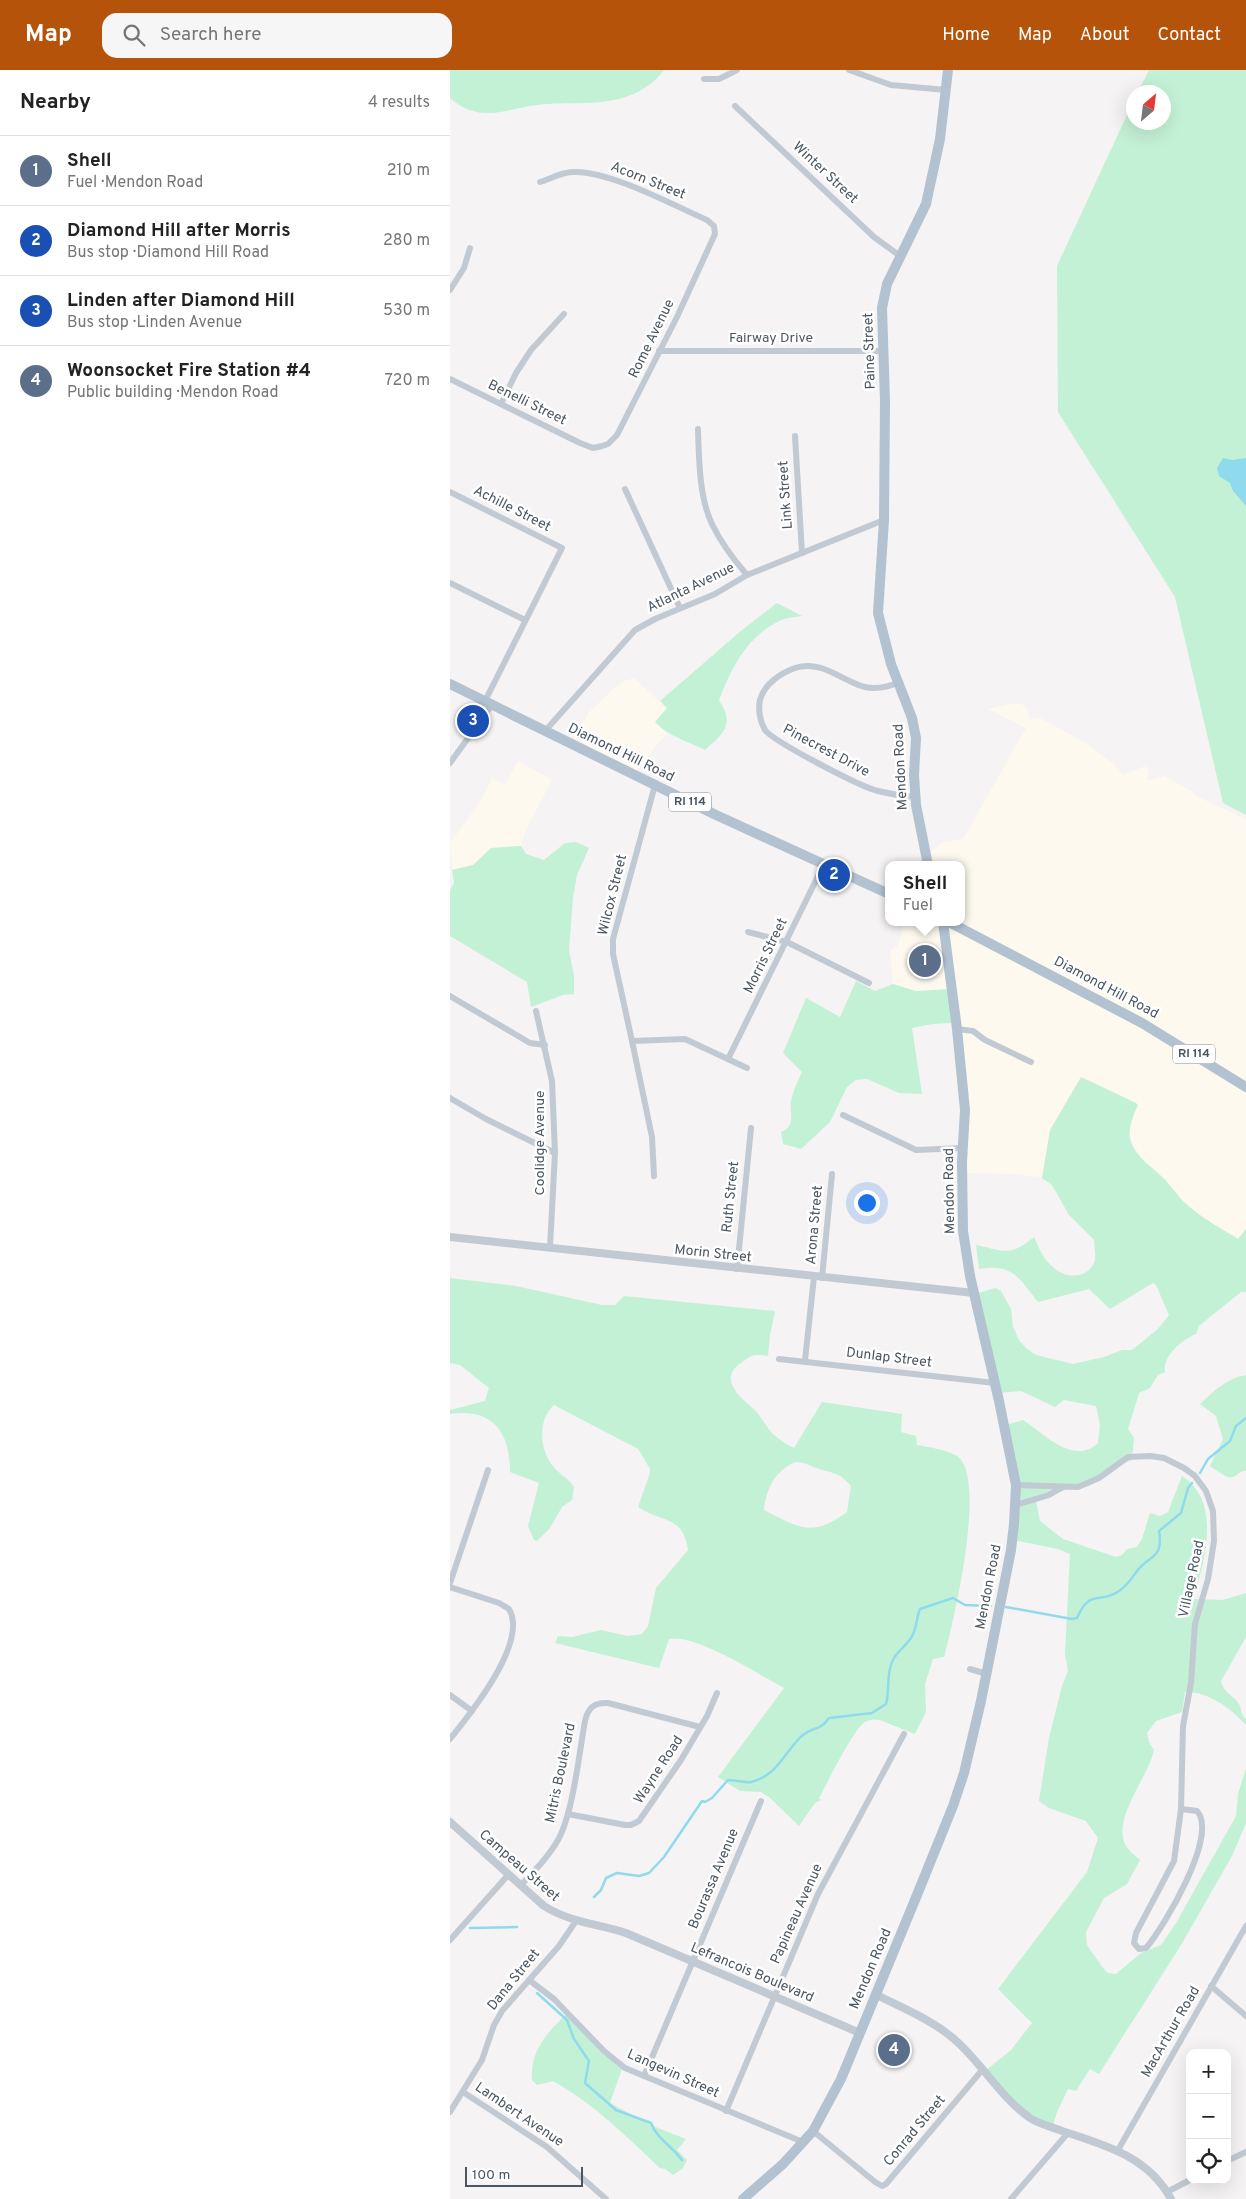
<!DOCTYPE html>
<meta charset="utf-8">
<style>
:root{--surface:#fff;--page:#f6f6f6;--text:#222;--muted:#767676;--line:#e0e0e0;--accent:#b45309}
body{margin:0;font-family:Overpass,sans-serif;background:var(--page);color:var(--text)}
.controls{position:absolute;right:15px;bottom:15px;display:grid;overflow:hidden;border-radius:10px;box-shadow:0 5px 20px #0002}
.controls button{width:45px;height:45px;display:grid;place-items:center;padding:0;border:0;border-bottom:1px solid var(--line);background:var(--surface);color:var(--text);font:25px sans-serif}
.compass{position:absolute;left:676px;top:15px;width:45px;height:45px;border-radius:50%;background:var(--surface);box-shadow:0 5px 20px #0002;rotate:28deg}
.scale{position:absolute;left:15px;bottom:12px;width:118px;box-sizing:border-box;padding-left:5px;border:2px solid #4a5661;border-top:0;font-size:14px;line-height:18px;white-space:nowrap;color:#4a5661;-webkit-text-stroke:4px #fff;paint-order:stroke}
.you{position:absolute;left:416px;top:1132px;width:18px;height:18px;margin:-12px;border:4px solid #fff;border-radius:50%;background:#1a73e8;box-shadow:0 0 0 8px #1a73e833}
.badge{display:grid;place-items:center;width:32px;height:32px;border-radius:50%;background:var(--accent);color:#fff;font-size:16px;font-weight:700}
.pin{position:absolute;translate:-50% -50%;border:2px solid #fff;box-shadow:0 1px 5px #0006}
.popup{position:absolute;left:435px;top:791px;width:80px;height:65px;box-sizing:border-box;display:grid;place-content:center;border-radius:10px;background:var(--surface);filter:drop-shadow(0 1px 4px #0005);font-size:16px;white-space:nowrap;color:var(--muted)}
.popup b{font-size:19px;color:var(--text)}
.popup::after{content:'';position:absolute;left:50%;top:100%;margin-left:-10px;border:10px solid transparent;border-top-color:var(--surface)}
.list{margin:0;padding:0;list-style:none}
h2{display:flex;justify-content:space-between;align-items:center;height:65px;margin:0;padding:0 20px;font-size:21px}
h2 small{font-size:16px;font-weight:400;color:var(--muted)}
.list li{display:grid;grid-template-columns:32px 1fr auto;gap:15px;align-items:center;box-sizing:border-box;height:70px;padding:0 20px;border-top:1px solid var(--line)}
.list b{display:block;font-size:19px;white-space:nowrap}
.list p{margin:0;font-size:16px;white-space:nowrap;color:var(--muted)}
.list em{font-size:16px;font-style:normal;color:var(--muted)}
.icon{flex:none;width:28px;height:28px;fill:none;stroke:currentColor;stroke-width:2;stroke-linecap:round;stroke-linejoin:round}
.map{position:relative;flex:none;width:796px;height:2129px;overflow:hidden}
header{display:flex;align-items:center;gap:30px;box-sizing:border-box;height:70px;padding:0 25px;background:var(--accent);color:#fff}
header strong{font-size:24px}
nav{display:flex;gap:28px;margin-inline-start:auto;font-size:18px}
.search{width:350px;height:45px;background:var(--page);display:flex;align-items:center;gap:12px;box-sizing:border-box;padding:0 18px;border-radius:15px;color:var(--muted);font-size:19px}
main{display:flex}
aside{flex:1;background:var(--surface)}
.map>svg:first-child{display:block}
</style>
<header>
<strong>Map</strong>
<div class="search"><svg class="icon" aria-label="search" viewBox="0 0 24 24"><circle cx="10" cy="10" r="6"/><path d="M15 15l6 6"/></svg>Search here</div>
<nav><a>Home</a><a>Map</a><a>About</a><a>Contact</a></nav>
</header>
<main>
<aside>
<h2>Nearby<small>4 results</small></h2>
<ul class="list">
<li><span class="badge" style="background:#5c6f8a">1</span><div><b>Shell</b><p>Fuel · Mendon Road</p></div><em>210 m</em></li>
<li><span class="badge" style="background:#1a4fb4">2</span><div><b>Diamond Hill after Morris</b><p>Bus stop · Diamond Hill Road</p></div><em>280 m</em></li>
<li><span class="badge" style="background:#1a4fb4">3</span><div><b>Linden after Diamond Hill</b><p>Bus stop · Linden Avenue</p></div><em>530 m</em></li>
<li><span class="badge" style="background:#5c6f8a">4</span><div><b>Woonsocket Fire Station #4</b><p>Public building · Mendon Road</p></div><em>720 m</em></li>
</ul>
</aside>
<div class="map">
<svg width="796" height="2129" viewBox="0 0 796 2129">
<rect width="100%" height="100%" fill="#f5f3f3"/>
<g fill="#fdf9ef">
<path d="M 184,608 L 217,638 L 209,656 L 217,663 L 184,703 L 122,673 L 138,643 L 164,618 L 174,611 Z"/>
<path d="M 561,634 L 572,634 L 578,641 L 580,649 L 590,648 L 636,673 L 662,693 L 673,705 L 695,696 L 699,700 L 697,711 L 714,706 L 742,721 L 746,726 L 796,749 L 796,1159 L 789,1169 L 751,1146 L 733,1131 L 711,1105 L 692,1090 L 679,1066 L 681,1050 L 688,1035 L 639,1010 L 600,1060 L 592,1108 L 564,1104 L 514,1103 L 505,952 L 483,921 L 466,921 L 443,914 L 440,880 L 448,876 L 454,852 L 511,852 L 511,795 L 478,795 L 477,785 L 493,772 L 513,769 L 576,658 L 538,639 Z"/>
<path d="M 68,691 L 102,710 L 76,760 L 71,776 L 41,778 L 23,795 L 2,800 L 0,773 L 30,732 L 42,708 L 55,715 Z"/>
</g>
<g fill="#c3f1d5" fill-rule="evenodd">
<path d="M 0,0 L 214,0 C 206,11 194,20 181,25 C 151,37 118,31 87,35 C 69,37 52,44 34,43 C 20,42 9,36 0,28 Z"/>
<path d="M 699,0 L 796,0 L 796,745 L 773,733 L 725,527 L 608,342 L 607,196 L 683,32 L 684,52 L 714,52 L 714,22 L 688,22 Z"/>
<path d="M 327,533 L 352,546 C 345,547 335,548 329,551 C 296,568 282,597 269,630 C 271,634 275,639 276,644 C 280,660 266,670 255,680 C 238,671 219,667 205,652 L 217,638 L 210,631 L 292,560 Z"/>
<path d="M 126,772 L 139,778 L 127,805 L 123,828 L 119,880 L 124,906 L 124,924 L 113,925 L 81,937 L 77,912 L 0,866 L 0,820 L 4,813 L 2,800 L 23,795 L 41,778 L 71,776 L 76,784 L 94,790 L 115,773 Z"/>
<path d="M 406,911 L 425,921 L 443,914 L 466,921 L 500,919 L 502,953 L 483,954 L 462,958 L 472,1024 L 449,1023 L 417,1009 L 406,1010 L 397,1017 L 380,1052 L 351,1079 L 333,1074 L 331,1062 C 347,1056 339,1041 341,1031 C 343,1021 348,1011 352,1002 L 333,983 L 356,928 L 390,947 Z"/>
<path d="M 631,1007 L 686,1033 L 688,1035 C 684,1043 678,1059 680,1068 C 683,1085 700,1095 711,1106 C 720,1114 726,1124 734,1132 C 750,1147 770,1158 788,1169 L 796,1159 L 796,1222 L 791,1222 L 749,1256 L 746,1264 C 733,1269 712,1286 715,1302 L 708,1305 L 700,1318 L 689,1323 L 678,1359 L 684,1368 L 682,1390 L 670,1394 L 645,1409 L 586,1431 L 590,1451 L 613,1469 L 666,1487 L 672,1485 L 677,1479 L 687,1477 L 692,1469 L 700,1443 L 710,1446 L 718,1442 L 732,1406 C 772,1431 755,1492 743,1529 L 773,1530 L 796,1523 L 796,1567 L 771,1611 C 773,1623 784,1625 789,1634 C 793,1641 789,1642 796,1649 L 796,1655 C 780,1638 760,1622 735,1622 L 732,1642 L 706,1651 L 697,1663 L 699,1672 L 704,1680 C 698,1708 665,1743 674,1772 C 676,1779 685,1785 690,1790 L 677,1814 L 654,1828 L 636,1862 L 637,1875 L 653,1898 L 658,1903 L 666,1904 L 691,1883 L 711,1875 L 726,1853 L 786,1746 L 788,1724 L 796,1698 L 796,1753 L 782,1786 L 731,1875 L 649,2004 L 640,1999 L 626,2021 L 618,2019 L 607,2042 L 603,2056 L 579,2047 L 535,2001 L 561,1980 L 582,1953 L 548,1919 L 637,1802 L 648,1768 L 636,1751 L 599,1738 L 589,1731 L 599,1668 L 612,1616 L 618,1601 L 615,1584 L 620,1484 L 608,1479 L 564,1470 L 564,1422 L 555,1355 L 573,1350 C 594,1364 624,1396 648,1373 L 650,1355 L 646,1336 L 614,1330 L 605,1337 L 571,1321 L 548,1323 L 525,1224 L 545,1218 L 551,1221 L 561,1239 L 563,1257 L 569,1270 L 576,1278 L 586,1285 L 623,1294 L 654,1287 L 672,1280 L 682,1280 L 708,1259 L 719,1245 L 706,1215 L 703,1213 L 660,1239 L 639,1219 L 588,1232 C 569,1208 563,1193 529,1199 L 526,1175 C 554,1181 560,1187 584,1167 C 589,1178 593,1189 603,1197 C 615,1209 639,1210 645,1190 C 646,1185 644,1176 644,1170 L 619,1145 L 602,1115 L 592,1108 L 600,1060 Z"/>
<path d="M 0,1208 L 66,1216 L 152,1235 L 165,1235 L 174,1226 L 325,1241 L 320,1265 L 318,1286 C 300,1284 304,1284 291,1293 C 268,1308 289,1327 303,1338 C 310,1345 315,1355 322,1363 C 328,1369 336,1374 344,1378 L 372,1332 L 452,1344 L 451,1362 L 466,1366 L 467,1375 C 478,1377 498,1380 507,1386 C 538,1407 503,1554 494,1587 L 483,1589 L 475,1614 L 476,1642 L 465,1664 L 430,1650 C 425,1649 420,1649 415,1652 C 402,1661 378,1712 369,1728 L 371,1730 L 365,1733 L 349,1756 L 319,1727 L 311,1722 L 290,1721 L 268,1707 L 334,1618 C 310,1605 245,1563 219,1569 L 209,1598 L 105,1573 L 108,1566 L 122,1567 L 151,1560 L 178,1566 L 192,1564 L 198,1556 L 206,1518 L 238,1480 C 233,1445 212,1453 188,1437 L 200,1403 L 200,1399 L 188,1379 L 104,1335 C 88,1349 89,1378 102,1395 C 108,1404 118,1407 124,1417 L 122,1430 L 112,1437 L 100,1458 L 87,1471 L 84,1470 L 78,1456 L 89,1413 L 60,1402 C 60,1362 43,1338 0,1344 L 0,1340 L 35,1331 L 39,1318 L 10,1295 L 0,1293 ZM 345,1392 C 357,1392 359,1396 369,1399 C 385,1404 389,1402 401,1416 L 397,1442 C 361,1468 350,1458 314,1440 C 316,1419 325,1401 345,1392 Z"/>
<path d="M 796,1305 L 796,1401 C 790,1401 790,1403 785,1406 C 778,1411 767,1400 760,1396 L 773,1369 L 766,1346 L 750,1334 C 763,1322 777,1308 796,1305 Z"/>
<path d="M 116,1945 L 173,1996 L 160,2033 L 203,2056 L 236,2069 L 227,2080 L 237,2090 L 233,2098 L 223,2105 L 215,2099 L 210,2098 C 177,2067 143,2033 103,2011 L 87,2015 L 82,2010 C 80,1982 96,1963 116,1945 Z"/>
</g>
<path fill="#90daee" d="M 773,388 L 783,390 L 796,388 L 796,436 L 783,421 L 780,413 L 769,406 L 767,398 Z"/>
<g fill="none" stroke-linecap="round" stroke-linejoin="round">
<g stroke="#90daee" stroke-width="2.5">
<path d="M 750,1403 L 758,1389 L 780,1371 L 786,1356 L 796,1348"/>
<path d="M 556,1537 L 622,1549 L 627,1548 C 640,1518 649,1535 669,1521 C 678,1515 681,1509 687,1501 C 699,1485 714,1489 709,1461 L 731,1443 L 738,1418 L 742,1413"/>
<path d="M 144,1827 L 151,1820 L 156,1808 L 167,1803 L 189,1806 L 199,1803 L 214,1787 L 252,1731 L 255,1732 L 262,1728 L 278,1710 C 285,1710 294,1713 301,1712 C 328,1706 336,1679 353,1665 C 364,1656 369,1662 379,1648 L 422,1643 L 436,1634 C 440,1620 436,1606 442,1592 C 446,1582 455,1577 461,1568 C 467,1560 466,1548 470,1539 L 503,1528 L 515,1535 L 541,1536"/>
<path d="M 20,1858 L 67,1857"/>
<path d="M 87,1923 L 117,1950 L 124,1969 L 139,1991 L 135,2013 L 166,2040 L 201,2053 C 207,2069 222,2076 232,2090"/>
</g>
<g stroke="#c1cad2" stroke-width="6">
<path d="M 399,0 L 441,15 L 496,20"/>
<path d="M 254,9 L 269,9 L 287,0"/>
<path d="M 285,36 L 424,167 L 450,186"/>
<path d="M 0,220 L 14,198 L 20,178"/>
<path d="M 209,281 L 433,281"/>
<path d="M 0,309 L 130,373 L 143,378 L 152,376 L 158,374 L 167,365 L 227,247 L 265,164 L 264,156 L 257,150 C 223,135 158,100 123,102 C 112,102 100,109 90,112"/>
<path d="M 51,334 L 66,303 L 81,280 L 114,244"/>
<path d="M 248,359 C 249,389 249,427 262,454 C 271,473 284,490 297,505"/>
<path d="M 345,366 L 352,483"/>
<path d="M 175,419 L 230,538"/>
<path d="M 0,422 L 112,478 L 35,631"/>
<path d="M 0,513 L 75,550"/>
<path d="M 450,612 C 443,615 432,618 424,618 C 397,618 376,588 345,598 C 331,603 314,614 310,630 C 308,639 310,652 315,660 C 324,672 411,717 428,721 C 440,724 453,726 465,727"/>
<path d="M 95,661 L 185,560 L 205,549 L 265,524 L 297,505 L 434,450"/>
<path d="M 0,693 L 42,635"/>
<path d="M 205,715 L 163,869 L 163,884 L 182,971 L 235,969 L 297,998"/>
<path d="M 298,862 L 337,872 L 419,913"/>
<path d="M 0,926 L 80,973 L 95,975"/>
<path d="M 86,941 L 102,1011 L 105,1083 L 100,1177"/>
<path d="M 507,959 L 523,961 L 535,970 L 581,992"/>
<path d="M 182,971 L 202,1067 L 204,1106"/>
<path d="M 278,989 L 374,794"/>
<path d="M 0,1028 L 36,1049 L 105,1083"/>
<path d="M 393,1045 L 466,1080 L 513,1078"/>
<path d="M 287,1199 L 301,1058"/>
<path d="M 372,1208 L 382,1104"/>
<path d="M 329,1289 L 545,1313"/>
<path d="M 355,1290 L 364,1207"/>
<path d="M 566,1415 L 628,1417 L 649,1408 L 678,1387 L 700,1386 L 714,1388 L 734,1398 L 745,1406 L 756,1421 L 763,1441 L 764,1471 L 758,1509 L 745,1554 L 741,1613 L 733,1656 L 731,1739"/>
<path d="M 566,1435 L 599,1425 L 611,1418"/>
<path d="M 0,1513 L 38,1400"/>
<path d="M 0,1517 L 49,1533 L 59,1539 C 79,1572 20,1644 0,1669"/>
<path d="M 520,1599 L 537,1604"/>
<path d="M 0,1625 L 22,1641"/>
<path d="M 731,1739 L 747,1741 C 769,1765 714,1857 696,1878 L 689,1879 L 684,1873 L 686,1863 L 724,1791 Z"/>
<path d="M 118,1744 L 175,1755 L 181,1755 L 189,1751 L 231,1690 L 257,1646 L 267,1623"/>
<path d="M 71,1815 C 85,1801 103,1782 111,1764 C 124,1734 129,1684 135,1651 C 138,1638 144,1632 158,1633 L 250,1657"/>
<path d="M 0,1870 L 59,1804"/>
<path d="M 79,1910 L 104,1929 L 154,1981 L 175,1998 L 353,2072"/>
<path d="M 761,1916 L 796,1946"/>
<path d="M 194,2006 L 311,1731"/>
<path d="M 13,2022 L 97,2077 L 156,2129"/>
<path d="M 276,2041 L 368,1824 L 454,1664"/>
<path d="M 0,2042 L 32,1990 L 44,1955 L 52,1941 L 109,1876 L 126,1851"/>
<path d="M 363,2061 L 425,2112 L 432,2116 L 436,2114 L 533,1999"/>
<path d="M 668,2080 L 796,1856"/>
<path d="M 777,2091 L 796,2082"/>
<path d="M 717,2122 L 740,2110"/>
<path d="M 561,2129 L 618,2063"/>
</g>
<g stroke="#c1cad2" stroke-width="8">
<path d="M 0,1167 L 524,1223"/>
<path d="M 0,1752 L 94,1836 C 119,1852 148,1854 176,1863 L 410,1963"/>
<path d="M 425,1924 C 452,1938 481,1949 504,1969 C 532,1993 550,2027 580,2048 C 589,2054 602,2057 612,2061 C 654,2075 698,2086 721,2129"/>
</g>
<g stroke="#b3c2d1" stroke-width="10">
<path d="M 0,614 L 266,745 L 439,824"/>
<path d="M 478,795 L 466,735 L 464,705 L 466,668 L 462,648 L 441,594 L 428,543 L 434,450 L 435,331 L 432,238 L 437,214 L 476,134 L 490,69 L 498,0"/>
<path d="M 499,852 L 692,953 L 796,1017"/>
<path d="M 293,2129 L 333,2094 L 363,2061 L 391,2009 L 467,1825 L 503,1736 L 514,1703 L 531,1631 L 561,1480 L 564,1454 L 566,1415 L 549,1331 L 520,1206 L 513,1161 L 512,1092 L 515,1040 L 507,959 L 493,852"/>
</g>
</g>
<g text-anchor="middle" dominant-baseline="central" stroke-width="5" stroke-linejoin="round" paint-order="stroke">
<g fill="#fff" stroke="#808990" stroke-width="1">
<rect x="219" y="722.5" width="42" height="19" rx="4"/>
<rect x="723" y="974.5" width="42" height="19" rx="4"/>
</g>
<g font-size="12" font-weight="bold" fill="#4a5661">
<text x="240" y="732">RI 114</text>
<text x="744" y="984">RI 114</text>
</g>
<g font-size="14" fill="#4a5661" stroke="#fff">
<text transform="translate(375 103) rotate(43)">Winter Street</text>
<text transform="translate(198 111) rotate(22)">Acorn Street</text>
<text x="321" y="268">Fairway Drive</text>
<text transform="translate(202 269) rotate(-64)">Rome Avenue</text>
<text transform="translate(420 281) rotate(-92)">Paine Street</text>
<text transform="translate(77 333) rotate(26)">Benelli Street</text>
<text transform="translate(336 425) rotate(-94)">Link Street</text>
<text transform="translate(62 439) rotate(27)">Achille Street</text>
<text transform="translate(241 518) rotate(-26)">Atlanta Avenue</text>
<text transform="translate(376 681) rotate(28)">Pinecrest Drive</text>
<text transform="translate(171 683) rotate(26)">Diamond Hill Road</text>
<text transform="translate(451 697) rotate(-93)">Mendon Road</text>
<text transform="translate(163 825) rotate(-76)">Wilcox Street</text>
<text transform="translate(316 886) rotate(-64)">Morris Street</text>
<text transform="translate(656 918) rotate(28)">Diamond Hill Road</text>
<text transform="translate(90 1073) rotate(-90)">Coolidge Avenue</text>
<text transform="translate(500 1121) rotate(-91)">Mendon Road</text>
<text transform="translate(281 1127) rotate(-84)">Ruth Street</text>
<text transform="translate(365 1155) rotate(-85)">Arona Street</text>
<text transform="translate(263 1184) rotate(6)">Morin Street</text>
<text transform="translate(439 1288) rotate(7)">Dunlap Street</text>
<text transform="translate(742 1509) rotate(-78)">Village Road</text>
<text transform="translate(539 1517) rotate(-79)">Mendon Road</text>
<text transform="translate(209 1700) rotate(-57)">Wayne Road</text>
<text transform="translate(111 1703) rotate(-78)">Mitris Boulevard</text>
<text transform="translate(69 1796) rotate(41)">Campeau Street</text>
<text transform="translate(264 1809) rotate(-67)">Bourassa Avenue</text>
<text transform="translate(347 1844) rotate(-66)">Papineau Avenue</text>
<text transform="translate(421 1899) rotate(-67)">Mendon Road</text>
<text transform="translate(302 1903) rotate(23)">Lefrancois Boulevard</text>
<text transform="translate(64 1910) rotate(-51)">Dana Street</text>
<text transform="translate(721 1962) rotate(-60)">MacArthur Road</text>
<text transform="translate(223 2004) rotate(24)">Langevin Street</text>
<text transform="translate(69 2045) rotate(34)">Lambert Avenue</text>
<text transform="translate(465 2061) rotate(-50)">Conrad Street</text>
</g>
</g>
</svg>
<div class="controls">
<button>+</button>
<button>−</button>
<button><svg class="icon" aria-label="locate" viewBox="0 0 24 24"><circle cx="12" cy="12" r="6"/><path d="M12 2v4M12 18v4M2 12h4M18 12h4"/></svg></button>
</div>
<svg class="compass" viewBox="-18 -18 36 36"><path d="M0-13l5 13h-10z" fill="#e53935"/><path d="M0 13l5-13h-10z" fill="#767676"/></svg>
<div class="scale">100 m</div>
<div class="you"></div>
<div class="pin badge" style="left:475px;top:891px;background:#5c6f8a">1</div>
<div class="popup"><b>Shell</b>Fuel</div>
<div class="pin badge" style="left:384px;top:805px;background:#1a4fb4">2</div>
<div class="pin badge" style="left:23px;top:651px;background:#1a4fb4">3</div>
<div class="pin badge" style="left:444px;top:1980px;background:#5c6f8a">4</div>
</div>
</main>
